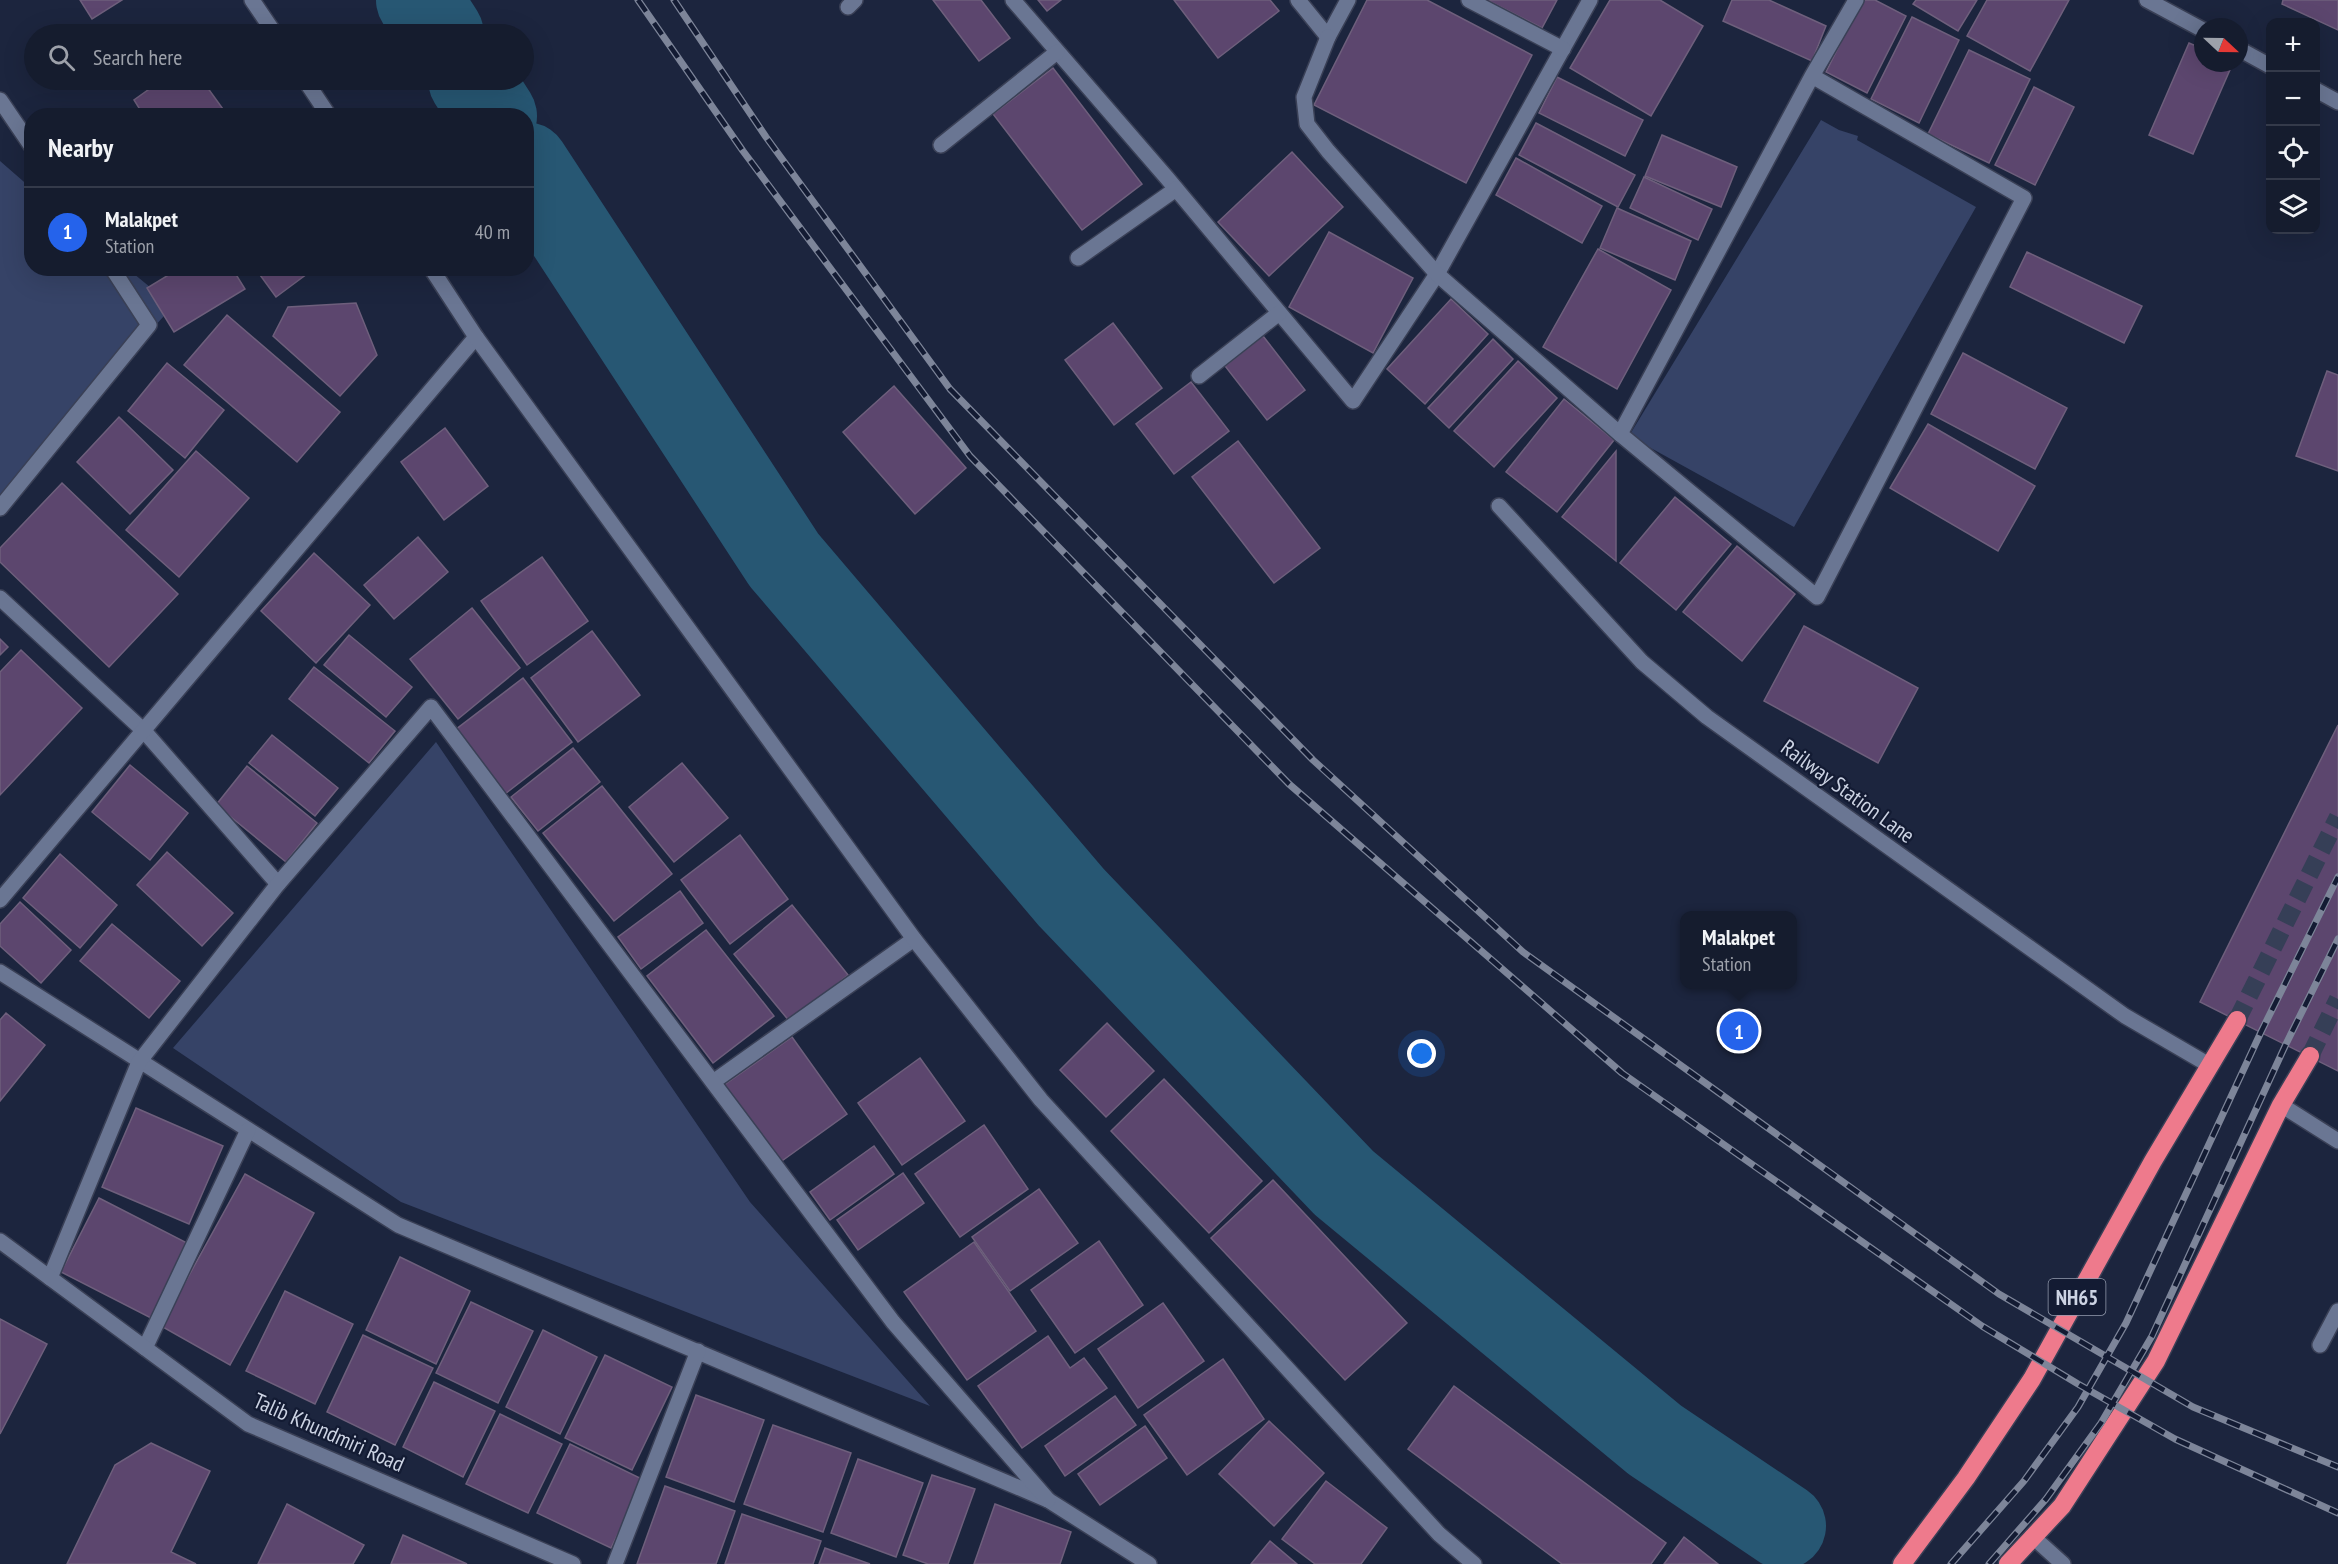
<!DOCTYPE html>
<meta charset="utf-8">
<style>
:root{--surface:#151c2e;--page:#22293a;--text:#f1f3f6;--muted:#9da1aa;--line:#343a4a;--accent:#2563eb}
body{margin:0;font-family:"PT Sans Narrow",sans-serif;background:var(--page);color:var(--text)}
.controls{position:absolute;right:18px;top:18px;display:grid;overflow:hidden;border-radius:12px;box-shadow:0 6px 24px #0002}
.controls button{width:54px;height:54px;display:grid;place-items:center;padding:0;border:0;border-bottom:2px solid var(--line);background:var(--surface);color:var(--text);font:30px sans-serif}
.compass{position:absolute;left:2194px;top:18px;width:54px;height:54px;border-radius:50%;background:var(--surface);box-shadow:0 6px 24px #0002;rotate:112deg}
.you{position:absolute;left:1422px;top:1054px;width:21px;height:21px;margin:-15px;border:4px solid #fff;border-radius:50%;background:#1a73e8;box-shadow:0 0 0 9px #1a73e833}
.badge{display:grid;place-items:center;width:39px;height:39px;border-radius:50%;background:var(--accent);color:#fff;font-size:20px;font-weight:700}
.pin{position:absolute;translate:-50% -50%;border:3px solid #fff;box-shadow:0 2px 6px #0006}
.popup{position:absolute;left:1680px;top:911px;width:117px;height:78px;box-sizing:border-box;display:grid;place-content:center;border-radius:12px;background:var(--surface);filter:drop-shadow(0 2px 4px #0005);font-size:20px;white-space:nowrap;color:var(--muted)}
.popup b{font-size:22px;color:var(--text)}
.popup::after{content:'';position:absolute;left:50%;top:100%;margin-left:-12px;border:12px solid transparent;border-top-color:var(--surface)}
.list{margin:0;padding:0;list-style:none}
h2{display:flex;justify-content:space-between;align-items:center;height:78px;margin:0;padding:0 24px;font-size:26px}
h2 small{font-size:20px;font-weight:400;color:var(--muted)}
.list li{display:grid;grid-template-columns:39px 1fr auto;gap:18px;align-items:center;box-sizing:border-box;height:90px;padding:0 24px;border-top:2px solid var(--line)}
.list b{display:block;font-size:22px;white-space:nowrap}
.list p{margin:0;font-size:20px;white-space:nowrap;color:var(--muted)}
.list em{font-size:20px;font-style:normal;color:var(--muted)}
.icon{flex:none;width:33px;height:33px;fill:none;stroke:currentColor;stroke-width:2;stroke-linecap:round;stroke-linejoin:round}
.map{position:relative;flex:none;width:2338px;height:1564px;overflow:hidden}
.search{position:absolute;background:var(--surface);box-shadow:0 6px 24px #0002;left:24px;top:24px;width:510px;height:66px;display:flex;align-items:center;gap:15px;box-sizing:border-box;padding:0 21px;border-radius:33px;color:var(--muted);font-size:22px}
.panel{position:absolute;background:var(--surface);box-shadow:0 6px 24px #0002;left:24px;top:108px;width:510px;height:168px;border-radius:24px}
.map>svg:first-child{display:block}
</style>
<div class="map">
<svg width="2338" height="1564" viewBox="0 0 2338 1564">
<rect width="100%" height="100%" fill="#1c253e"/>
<g fill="#364367">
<path d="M 1821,120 L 1839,130 L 1858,136 L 1857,140 L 1976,207 L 1794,527 L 1629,436 Z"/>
<path d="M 0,161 L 31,188 L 32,268 L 128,269 L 173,306 L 0,497 Z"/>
<path d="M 436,742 L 750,1202 L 930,1406 L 401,1202 L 173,1048 Z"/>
</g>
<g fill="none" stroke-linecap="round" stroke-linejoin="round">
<g stroke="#275773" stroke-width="86">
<path d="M 419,0 L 441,34"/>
<path d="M 471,80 L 494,116"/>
<path d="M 526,165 L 784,560 L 1071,897 L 1344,1183 L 1655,1440 L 1783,1526"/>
</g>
</g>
<g fill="#5c466e" stroke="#6e5f7c" stroke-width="1.5">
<path d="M 80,0 L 122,0 L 92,19 Z"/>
<path d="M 933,0 L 981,0 L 1010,38 L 979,61 Z"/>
<path d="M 1038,0 L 1061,0 L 1047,11 Z"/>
<path d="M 1174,0 L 1270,0 L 1279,11 L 1218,58 Z"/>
<path d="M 1367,0 L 1427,0 L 1532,55 L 1466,183 L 1314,105 Z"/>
<path d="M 1487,0 L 1557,0 L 1542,28 Z"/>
<path d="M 1610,0 L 1660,0 L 1703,26 L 1651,116 L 1570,68 Z"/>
<path d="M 1732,0 L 1769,0 L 1826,26 L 1812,61 L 1723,21 Z"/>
<path d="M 1862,0 L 1875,0 L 1906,16 L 1867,93 L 1826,72 Z"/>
<path d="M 1916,0 L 1977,0 L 1958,31 L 1913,4 Z"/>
<path d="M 1987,0 L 2069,0 L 2030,71 L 1967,36 Z"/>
<path d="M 2283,0 L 2338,0 L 2338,30 L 2282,4 Z"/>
<path d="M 1912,17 L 1959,40 L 1919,123 L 1871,99 Z"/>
<path d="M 2189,43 L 2203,49 L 2203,63 L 2233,63 L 2193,154 L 2149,135 Z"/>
<path d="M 1969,50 L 2030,79 L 1989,163 L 1928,134 Z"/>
<path d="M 1053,68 L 1142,184 L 1082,230 L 993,114 Z"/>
<path d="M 1557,77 L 1643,120 L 1625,156 L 1539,113 Z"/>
<path d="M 162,80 L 202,80 L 228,116 L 144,116 L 134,100 Z"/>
<path d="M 2034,87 L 2074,107 L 2035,185 L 1995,165 Z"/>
<path d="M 1536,123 L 1635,175 L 1618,207 L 1519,155 Z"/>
<path d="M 1662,135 L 1737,167 L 1721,207 L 1645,176 Z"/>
<path d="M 1292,152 L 1343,207 L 1269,276 L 1218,222 Z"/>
<path d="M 1516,158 L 1602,206 L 1582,243 L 1496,195 Z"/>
<path d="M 1644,177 L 1712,209 L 1698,240 L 1630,208 Z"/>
<path d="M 1617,208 L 1691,241 L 1675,280 L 1600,248 Z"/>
<path d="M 1329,232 L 1413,278 L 1373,353 L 1289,307 Z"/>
<path d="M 1598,249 L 1671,290 L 1617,389 L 1543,347 Z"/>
<path d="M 2027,252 L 2142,306 L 2124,343 L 2010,287 Z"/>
<path d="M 180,268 L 232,268 L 245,289 L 174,332 L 147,288 Z"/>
<path d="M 255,268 L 315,268 L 276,297 Z"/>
<path d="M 1451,299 L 1488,334 L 1425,404 L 1387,369 Z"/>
<path d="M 356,303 L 377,355 L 340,396 L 273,336 L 288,307 Z"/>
<path d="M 227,315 L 340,412 L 297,462 L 184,365 Z"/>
<path d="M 1113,323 L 1162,388 L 1114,425 L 1065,360 Z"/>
<path d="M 1263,336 L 1305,390 L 1267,420 L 1225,366 Z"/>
<path d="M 1493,339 L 1513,359 L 1449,428 L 1428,408 Z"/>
<path d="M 1963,353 L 2067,408 L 2035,469 L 1931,414 Z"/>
<path d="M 1518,361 L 1557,398 L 1494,467 L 1454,431 Z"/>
<path d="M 167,363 L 224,410 L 185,458 L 128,411 Z"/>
<path d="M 2327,371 L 2338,375 L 2338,471 L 2296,456 Z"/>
<path d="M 1191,382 L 1229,431 L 1174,474 L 1136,424 Z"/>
<path d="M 894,386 L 966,468 L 915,514 L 843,432 Z"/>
<path d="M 1564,399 L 1614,440 L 1557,512 L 1506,472 Z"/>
<path d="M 119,417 L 173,470 L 130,514 L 77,462 Z"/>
<path d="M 1928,424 L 2035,486 L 1998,551 L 1890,488 Z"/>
<path d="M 445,428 L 488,486 L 444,520 L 401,462 Z"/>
<path d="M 1238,441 L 1320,548 L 1274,583 L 1192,477 Z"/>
<path d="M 196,451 L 249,498 L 179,577 L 126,530 Z"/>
<path d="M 1616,451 L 1616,561 L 1562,517 Z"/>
<path d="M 62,483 L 178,594 L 109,667 L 0,562 L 0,548 Z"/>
<path d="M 1675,497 L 1731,544 L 1676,610 L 1620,563 Z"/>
<path d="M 418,537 L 448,572 L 394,619 L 364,585 Z"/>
<path d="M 1737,546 L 1795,594 L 1742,661 L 1683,612 Z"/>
<path d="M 314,553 L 370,605 L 316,663 L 261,611 Z"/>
<path d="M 542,557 L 588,621 L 527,665 L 481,601 Z"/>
<path d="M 472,608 L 520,668 L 458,719 L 410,659 Z"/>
<path d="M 1804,626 L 1918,688 L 1878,763 L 1764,701 Z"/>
<path d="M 592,631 L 640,695 L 578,742 L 531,678 Z"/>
<path d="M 349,635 L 412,687 L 386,717 L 324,665 Z"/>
<path d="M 0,639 L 8,647 L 0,655 Z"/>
<path d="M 21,650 L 82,708 L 0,795 L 0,672 Z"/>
<path d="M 314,667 L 395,731 L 369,763 L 289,699 Z"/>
<path d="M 523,678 L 572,742 L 505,794 L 455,730 Z"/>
<path d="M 2338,725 L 2338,1071 L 2200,1002 Z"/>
<path d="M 272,735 L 338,788 L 315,816 L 249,763 Z"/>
<path d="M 573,748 L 600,782 L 538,831 L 511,797 Z"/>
<path d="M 682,763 L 728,818 L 674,862 L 629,807 Z"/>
<path d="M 130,765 L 188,813 L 150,860 L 92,812 Z"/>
<path d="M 247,766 L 317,823 L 286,862 L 216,805 Z"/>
<path d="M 602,786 L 672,874 L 614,921 L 543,833 Z"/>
<path d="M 740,835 L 788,899 L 730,944 L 681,880 Z"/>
<path d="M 167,852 L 233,913 L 202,946 L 137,885 Z"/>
<path d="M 60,854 L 117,905 L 80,948 L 23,898 Z"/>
<path d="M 680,891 L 703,923 L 641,969 L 618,937 Z"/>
<path d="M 20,902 L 71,950 L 41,983 L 0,946 L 0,924 Z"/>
<path d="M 792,905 L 848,975 L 790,1022 L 734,954 Z"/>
<path d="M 112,924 L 180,981 L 149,1018 L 80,961 Z"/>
<path d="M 706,930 L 774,1016 L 713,1063 L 647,976 Z"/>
<path d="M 6,1013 L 45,1045 L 0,1101 L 0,1020 Z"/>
<path d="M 1107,1023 L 1154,1071 L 1106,1117 L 1060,1070 Z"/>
<path d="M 792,1037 L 847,1114 L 779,1163 L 724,1085 Z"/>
<path d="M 920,1058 L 965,1121 L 902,1165 L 858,1103 Z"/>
<path d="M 1164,1079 L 1262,1181 L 1209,1233 L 1111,1131 Z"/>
<path d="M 136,1108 L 223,1146 L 189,1224 L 102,1187 Z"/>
<path d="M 984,1125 L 1028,1189 L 960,1237 L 915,1174 Z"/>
<path d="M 874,1146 L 894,1174 L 830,1220 L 810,1192 Z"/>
<path d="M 903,1173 L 924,1203 L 858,1250 L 837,1220 Z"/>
<path d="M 245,1174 L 314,1213 L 230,1365 L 161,1326 Z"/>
<path d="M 1273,1180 L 1407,1323 L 1345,1380 L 1211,1238 Z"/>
<path d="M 1039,1189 L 1078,1243 L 1010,1291 L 972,1237 Z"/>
<path d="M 99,1198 L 189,1244 L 151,1318 L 61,1272 Z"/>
<path d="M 1099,1241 L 1143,1305 L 1075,1353 L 1031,1290 Z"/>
<path d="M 974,1242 L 1036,1331 L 967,1380 L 904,1292 Z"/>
<path d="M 400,1257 L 470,1291 L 436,1364 L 366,1330 Z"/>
<path d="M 285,1291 L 353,1324 L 315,1404 L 246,1371 Z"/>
<path d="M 471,1302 L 533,1331 L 498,1403 L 436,1373 Z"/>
<path d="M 1163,1303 L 1204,1361 L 1138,1408 L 1098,1349 Z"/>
<path d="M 0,1319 L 47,1344 L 0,1434 Z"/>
<path d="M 543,1330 L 597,1357 L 560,1434 L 506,1407 Z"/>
<path d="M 363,1335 L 433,1368 L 395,1445 L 327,1412 Z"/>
<path d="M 1048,1336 L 1070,1368 L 1084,1358 L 1107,1388 L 1022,1448 L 978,1386 Z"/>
<path d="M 605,1355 L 672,1387 L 632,1470 L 565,1438 Z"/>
<path d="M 1223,1359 L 1264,1419 L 1187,1475 L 1144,1415 Z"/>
<path d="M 434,1382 L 495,1411 L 463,1477 L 403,1447 Z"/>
<path d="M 1454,1386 L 1666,1543 L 1651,1564 L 1562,1564 L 1408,1449 Z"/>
<path d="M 696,1395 L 764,1420 L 734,1502 L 666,1477 Z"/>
<path d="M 1115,1396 L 1136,1425 L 1065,1476 L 1045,1446 Z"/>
<path d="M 500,1414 L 562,1444 L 528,1513 L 466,1484 Z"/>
<path d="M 1269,1421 L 1324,1473 L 1274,1526 L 1219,1474 Z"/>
<path d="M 773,1425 L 851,1453 L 823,1532 L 744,1504 Z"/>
<path d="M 1145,1426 L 1167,1458 L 1100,1505 L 1078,1474 Z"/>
<path d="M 151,1443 L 210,1471 L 171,1552 L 196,1564 L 67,1564 L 115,1465 Z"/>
<path d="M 570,1444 L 644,1480 L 611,1548 L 537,1513 Z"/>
<path d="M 858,1459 L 923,1483 L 896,1557 L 831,1533 Z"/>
<path d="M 932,1475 L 975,1489 L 948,1564 L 928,1564 L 903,1555 Z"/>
<path d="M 1326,1481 L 1387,1528 L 1361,1564 L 1315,1564 L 1282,1539 Z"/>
<path d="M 665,1486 L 735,1511 L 716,1564 L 637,1564 Z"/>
<path d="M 287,1504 L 364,1545 L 353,1564 L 258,1564 Z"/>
<path d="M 995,1504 L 1071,1532 L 1060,1564 L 974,1564 Z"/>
<path d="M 742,1514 L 821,1541 L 813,1564 L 725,1564 Z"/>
<path d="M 403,1535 L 467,1564 L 391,1564 Z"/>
<path d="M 1684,1537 L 1718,1564 L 1664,1564 Z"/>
<path d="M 1270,1541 L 1297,1564 L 1251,1564 Z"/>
<path d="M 825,1548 L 870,1564 L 819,1564 Z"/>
</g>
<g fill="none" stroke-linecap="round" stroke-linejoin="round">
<g stroke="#363f57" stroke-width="18" stroke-dasharray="18 9" stroke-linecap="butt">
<path d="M 2237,1020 L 2338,817"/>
<path d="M 2310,1056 L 2338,999"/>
</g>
<defs>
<path id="lane" d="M 1499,506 L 1642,662 L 1707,717 L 2125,1016 L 2209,1065"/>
<g id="street">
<path d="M 1013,0 L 1167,178 L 1353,401 L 1437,274 L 1590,0"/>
<path d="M 1298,0 L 1328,37 L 1348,0"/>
<path d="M 1469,0 L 1563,49"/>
<path d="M 2147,0 L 2203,30"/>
<path d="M 848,7 L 855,0"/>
<path d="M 1328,37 L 1304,97 L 1307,124 L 1328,151 L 1437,274 L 1620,434"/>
<path d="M 2239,49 L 2270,66"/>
<path d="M 1812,76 L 2024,198 L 1817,597 L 1620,434 L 1812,76 L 1856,0"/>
<path d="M 2316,90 L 2338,102"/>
<path d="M 0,100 L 32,147"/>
<path d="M 941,145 L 1057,52"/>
<path d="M 1078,258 L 1176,189"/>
<path d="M 1199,376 L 1279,313"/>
<path d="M 0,508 L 149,325 L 112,268"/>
<path d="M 0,598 L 144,731 L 278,884"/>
<path d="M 0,900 L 476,337"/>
<path d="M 0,972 L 398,1225 L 1048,1500 L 1149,1564"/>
<path d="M 713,1082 L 914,939"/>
<path d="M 2281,1105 L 2338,1141"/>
<path d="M 50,1278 L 139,1062 L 278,884 L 431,707 L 893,1322 L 1048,1500"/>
<path d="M 2320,1345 L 2338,1311"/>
<path d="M 145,1348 L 248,1130"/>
<path d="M 2032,1536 L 2063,1564"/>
<path d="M 615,1564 L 698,1351"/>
</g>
<g id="secondary">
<path d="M 252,0 L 275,34"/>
<path d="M 305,80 L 329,116"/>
<path d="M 431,268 L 476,337 L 914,939 L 1041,1100 L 1439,1534 L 1474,1564"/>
<path d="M 0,1241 L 248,1424 L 573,1564"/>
</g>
<g id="highway">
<path d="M 1902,1564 L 1966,1478 L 2032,1379 L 2153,1161 L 2237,1020"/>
<path d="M 2008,1564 L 2062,1506 L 2156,1361 L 2281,1105 L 2310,1056"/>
</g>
</defs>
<use href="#lane" stroke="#3a4056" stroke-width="18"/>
<use href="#street" stroke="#3a4056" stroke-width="18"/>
<use href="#secondary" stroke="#3a4056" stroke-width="18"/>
<use href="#highway" stroke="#3a4056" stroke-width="21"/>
<use href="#lane" stroke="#6a7693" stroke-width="15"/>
<use href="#street" stroke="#6a7693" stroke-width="15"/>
<use href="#secondary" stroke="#6a7693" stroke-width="15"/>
<use href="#highway" stroke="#ee7a8c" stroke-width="18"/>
<defs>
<g id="rail">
<path d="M 638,0 L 743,151 L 970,456 L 1289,784 L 1622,1073 L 1982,1326 L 2078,1384 L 2175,1439 L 2338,1513"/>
<path d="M 674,0 L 766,137 L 950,389 L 1313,760 L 1523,952 L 1999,1294 L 2193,1407 L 2338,1467"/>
<path d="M 1951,1564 L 2024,1481 L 2078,1407 L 2126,1323 L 2261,1032 L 2338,877"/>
<path d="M 1989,1564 L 2046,1499 L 2101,1423 L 2152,1336 L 2286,1044 L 2338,939"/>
</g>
</defs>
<use href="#rail" stroke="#7d8599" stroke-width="7"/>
<use href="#rail" stroke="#131b33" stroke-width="4.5" stroke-dasharray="14" stroke-linecap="butt"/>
</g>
<g text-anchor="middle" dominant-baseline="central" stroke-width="4.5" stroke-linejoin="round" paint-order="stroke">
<rect fill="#131b33" stroke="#949cae" stroke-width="1.5" x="2048.5" y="1279" width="57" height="36" rx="4.5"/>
<g font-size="21" font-weight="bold" fill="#ccd3e3">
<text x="2077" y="1297">NH65</text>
</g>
<g font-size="22" fill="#ccd3e3" stroke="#131b33">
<text transform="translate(1848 791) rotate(36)">Railway Station Lane</text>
<text transform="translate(329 1432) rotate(24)">Talib Khundmiri Road</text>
</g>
</g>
</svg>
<div class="controls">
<button>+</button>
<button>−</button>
<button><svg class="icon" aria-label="locate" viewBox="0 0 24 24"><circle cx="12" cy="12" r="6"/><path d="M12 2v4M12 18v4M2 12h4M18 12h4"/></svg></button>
<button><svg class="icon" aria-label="layers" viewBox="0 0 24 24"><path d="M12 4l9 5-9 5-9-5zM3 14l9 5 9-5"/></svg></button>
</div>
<svg class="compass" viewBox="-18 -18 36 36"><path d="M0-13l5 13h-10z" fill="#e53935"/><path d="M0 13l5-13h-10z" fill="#9da1aa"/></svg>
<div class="you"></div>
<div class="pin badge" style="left:1739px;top:1031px">1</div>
<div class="popup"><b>Malakpet</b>Station</div>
<div class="search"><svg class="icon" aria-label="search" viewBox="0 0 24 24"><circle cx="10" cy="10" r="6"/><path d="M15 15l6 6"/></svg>Search here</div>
<section class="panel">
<h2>Nearby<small></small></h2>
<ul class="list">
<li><span class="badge">1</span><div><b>Malakpet</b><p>Station</p></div><em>40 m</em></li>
</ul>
</section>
</div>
